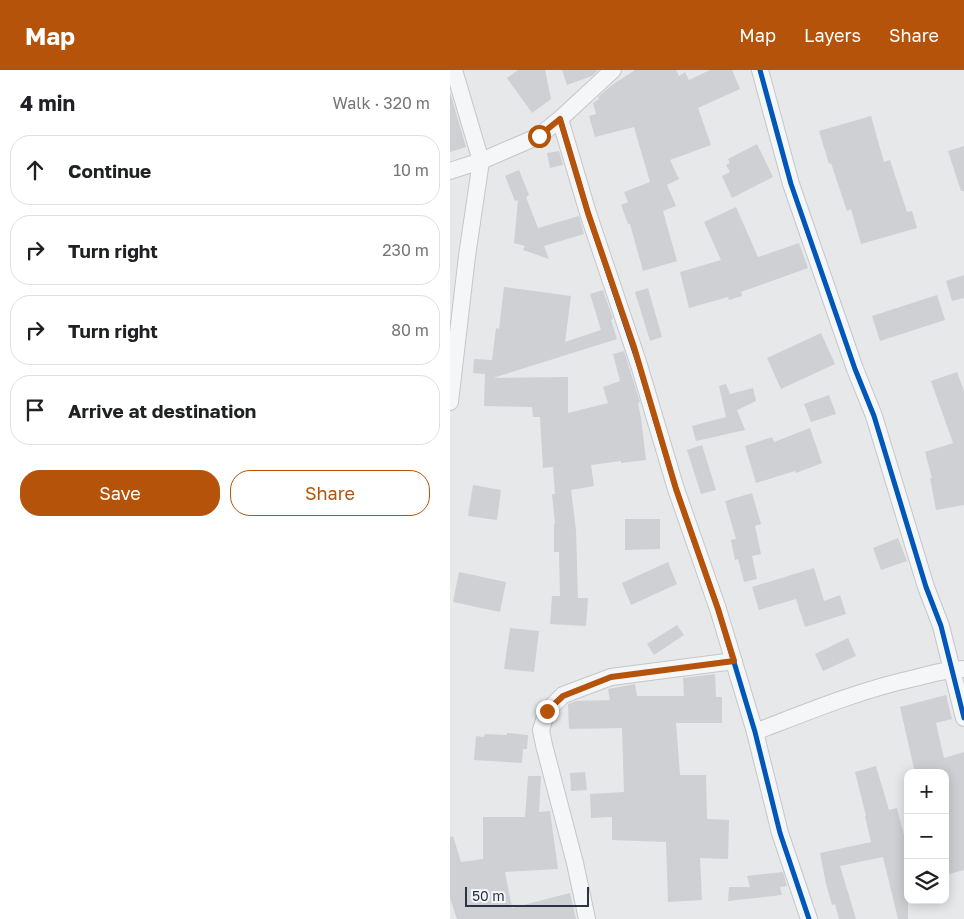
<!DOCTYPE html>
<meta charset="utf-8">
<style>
:root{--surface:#fff;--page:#f2f2f2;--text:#202124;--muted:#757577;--line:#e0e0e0;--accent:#b45309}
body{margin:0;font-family:"Golos Text",sans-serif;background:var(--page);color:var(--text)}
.controls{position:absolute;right:15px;bottom:15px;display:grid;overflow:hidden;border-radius:10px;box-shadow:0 2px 12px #0003}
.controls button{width:45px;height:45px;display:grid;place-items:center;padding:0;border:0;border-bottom:1px solid var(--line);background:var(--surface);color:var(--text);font:25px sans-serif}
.scale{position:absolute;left:15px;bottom:12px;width:124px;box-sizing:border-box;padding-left:5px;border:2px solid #2b3445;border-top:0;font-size:14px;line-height:18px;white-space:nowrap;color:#2b3445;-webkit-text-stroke:4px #f4f6f9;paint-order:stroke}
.stop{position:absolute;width:15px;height:15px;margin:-11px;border:4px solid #b45309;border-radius:50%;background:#fff}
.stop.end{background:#b45309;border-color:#fff;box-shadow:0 1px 5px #0008}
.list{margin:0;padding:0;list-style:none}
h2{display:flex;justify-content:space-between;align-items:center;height:65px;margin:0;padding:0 20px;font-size:21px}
h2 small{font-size:16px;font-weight:400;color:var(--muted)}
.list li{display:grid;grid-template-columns:32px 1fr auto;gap:15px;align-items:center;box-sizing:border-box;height:70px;margin:0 10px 10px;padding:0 10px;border:1px solid var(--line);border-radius:20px}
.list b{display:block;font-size:19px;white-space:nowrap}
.list em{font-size:16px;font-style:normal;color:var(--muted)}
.actions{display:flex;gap:10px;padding:15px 20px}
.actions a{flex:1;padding:11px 0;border:1px solid var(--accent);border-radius:20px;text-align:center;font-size:18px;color:var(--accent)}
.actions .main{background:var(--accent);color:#fff}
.icon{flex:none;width:28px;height:28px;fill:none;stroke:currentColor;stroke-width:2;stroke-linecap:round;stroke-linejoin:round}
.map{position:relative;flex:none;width:514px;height:849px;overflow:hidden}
header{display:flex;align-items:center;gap:30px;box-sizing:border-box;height:70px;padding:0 25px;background:var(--accent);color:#fff}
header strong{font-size:24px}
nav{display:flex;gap:28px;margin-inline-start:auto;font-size:18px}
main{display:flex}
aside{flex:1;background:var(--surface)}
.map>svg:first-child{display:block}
</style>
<header>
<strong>Map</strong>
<nav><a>Map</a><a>Layers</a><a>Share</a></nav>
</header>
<main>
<aside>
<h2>4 min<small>Walk · 320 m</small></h2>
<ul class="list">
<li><svg class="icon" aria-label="ahead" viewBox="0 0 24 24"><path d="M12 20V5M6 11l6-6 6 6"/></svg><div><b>Continue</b></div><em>10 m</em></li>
<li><svg class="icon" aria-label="right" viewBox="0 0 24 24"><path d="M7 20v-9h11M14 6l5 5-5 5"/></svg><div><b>Turn right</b></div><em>230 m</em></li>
<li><svg class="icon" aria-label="right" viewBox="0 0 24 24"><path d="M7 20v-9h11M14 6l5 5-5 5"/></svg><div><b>Turn right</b></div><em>80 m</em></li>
<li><svg class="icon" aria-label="arrive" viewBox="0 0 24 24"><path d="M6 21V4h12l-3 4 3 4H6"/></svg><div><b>Arrive at destination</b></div></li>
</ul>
<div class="actions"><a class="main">Save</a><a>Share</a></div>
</aside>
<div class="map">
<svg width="514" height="849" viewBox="0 0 514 849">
<rect width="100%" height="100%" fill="#e6e8ea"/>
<g fill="#ced0d3">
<path d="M 68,0 L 95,0 L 101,29 L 82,43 L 57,8 Z"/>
<path d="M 112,0 L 148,0 L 142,6 L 117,15 Z"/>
<path d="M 185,0 L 226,0 L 229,6 L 235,2 L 239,10 L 260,0 L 282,0 L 290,19 L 248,38 L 261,75 L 220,90 L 229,109 L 217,115 L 226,136 L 213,141 L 227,191 L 193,201 L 180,154 L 178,154 L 171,135 L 178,132 L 174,122 L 200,112 L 184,57 L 145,67 L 139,46 L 146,44 L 143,33 L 149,29 L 148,27 L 162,15 Z"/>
<path d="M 0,22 L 16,77 L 0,82 Z"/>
<path d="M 421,46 L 434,92 L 440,90 L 457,142 L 462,141 L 467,158 L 411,174 L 401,139 L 397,141 L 381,93 L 379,94 L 369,61 Z"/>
<path d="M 307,74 L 323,107 L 282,128 L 272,106 L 280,102 L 276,95 L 280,93 L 278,89 Z"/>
<path d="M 514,76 L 514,121 L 511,121 L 498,81 Z"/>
<path d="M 109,81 L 113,95 L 100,98 L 97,83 Z"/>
<path d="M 69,100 L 79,125 L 76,127 L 88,158 L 129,146 L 134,164 L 94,176 L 99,189 L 73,180 L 75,176 L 64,173 L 68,130 L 65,131 L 55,106 Z"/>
<path d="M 286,137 L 308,187 L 349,173 L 358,198 L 291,222 L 292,226 L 279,230 L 278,227 L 239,238 L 230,202 L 271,190 L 254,152 Z"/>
<path d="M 514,205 L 514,228 L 502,231 L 496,211 Z"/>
<path d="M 54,217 L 121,226 L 115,272 L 151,260 L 140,224 L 153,220 L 163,249 L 161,250 L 167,269 L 43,308 L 118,307 L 118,343 L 158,333 L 153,317 L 170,311 L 163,284 L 174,281 L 190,332 L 188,333 L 191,348 L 196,390 L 171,393 L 171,391 L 141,395 L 144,416 L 121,420 L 126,460 L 128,528 L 138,528 L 136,556 L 100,554 L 102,526 L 110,526 L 109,482 L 104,482 L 104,454 L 105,454 L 102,424 L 105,424 L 103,397 L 93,398 L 90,347 L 83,347 L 82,337 L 34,336 L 35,304 L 23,303 L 24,289 L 42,290 L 46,258 L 49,259 Z"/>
<path d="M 198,218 L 212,267 L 200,271 L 185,222 Z"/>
<path d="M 487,225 L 495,250 L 430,271 L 422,246 Z"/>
<path d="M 371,263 L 385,294 L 331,319 L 317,288 Z"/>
<path d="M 507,302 L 514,321 L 514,435 L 486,440 L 480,408 L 482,408 L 475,382 L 503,373 L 481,311 Z"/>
<path d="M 276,314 L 280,324 L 303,318 L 306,331 L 287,340 L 295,360 L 246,371 L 242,356 L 276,347 L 269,316 Z"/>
<path d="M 379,325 L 386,344 L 361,352 L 354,334 Z"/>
<path d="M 360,358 L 372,393 L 346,403 L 345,401 L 306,413 L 295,376 L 322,367 L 324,372 Z"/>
<path d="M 252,375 L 266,420 L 251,424 L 237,380 Z"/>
<path d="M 23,415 L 51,420 L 47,450 L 18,446 Z"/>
<path d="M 302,423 L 311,454 L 305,456 L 311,484 L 302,486 L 307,509 L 294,512 L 288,489 L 285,490 L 281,470 L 286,469 L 275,431 Z"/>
<path d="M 175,449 L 210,449 L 210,479 L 175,480 Z"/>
<path d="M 448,468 L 457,491 L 431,500 L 423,478 Z"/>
<path d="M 218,492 L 227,514 L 181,535 L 172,513 Z"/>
<path d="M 364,498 L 374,531 L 390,525 L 396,544 L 355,557 L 346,529 L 309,540 L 302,517 Z"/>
<path d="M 9,502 L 56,512 L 50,542 L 3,532 Z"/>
<path d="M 227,555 L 234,565 L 204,585 L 197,574 Z"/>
<path d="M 60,558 L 89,561 L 84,602 L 54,599 Z"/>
<path d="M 398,568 L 406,586 L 373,601 L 365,584 Z"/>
<path d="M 265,604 L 266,627 L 272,627 L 272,653 L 226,653 L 230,705 L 256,705 L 257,749 L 279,750 L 278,789 L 250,788 L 252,830 L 218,832 L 216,772 L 162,770 L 162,747 L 141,748 L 140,724 L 174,722 L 172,658 L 119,659 L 118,634 L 126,631 L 160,630 L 158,619 L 185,614 L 187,626 L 234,626 L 233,608 Z"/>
<path d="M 496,625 L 502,649 L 486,653 L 494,688 L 514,682 L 514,800 L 495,805 L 495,703 L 465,703 L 450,637 Z"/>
<path d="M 57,663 L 78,665 L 77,679 L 73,679 L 72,693 L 24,690 L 26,666 L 34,667 L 35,664 L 57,665 Z"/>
<path d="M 426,696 L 439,740 L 447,738 L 458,781 L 458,849 L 448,849 L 433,787 L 390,796 L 406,849 L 389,849 L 385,834 L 382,835 L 376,814 L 370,783 L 421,772 L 415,746 L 416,746 L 405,702 Z"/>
<path d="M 135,702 L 137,720 L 121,721 L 120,703 Z"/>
<path d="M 78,706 L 91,706 L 89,742 L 100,741 L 108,799 L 55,802 L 62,838 L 120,823 L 126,849 L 7,849 L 0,828 L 0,767 L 3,766 L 11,792 L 33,789 L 33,747 L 75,747 Z"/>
<path d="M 333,802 L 337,816 L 330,817 L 332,825 L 278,831 L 279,817 L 300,817 L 297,806 Z"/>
</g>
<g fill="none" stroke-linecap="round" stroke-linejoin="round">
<defs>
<g id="minor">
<path d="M 310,0 L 341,114 L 405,299 L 424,346 L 476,517 L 491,556 L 514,648"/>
<path d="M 110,49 L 138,143 L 189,295 L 226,419 L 268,539 L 305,662 L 330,763 L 359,849"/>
<path d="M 0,101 L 31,91 L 89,66 L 110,49 L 163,0"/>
<path d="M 0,332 L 17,186 L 31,91 L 4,0"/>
<path d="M 305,662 C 357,642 410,620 465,608 C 481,604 497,599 514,599"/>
<path d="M 137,849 L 125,793 L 94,675 L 91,660 L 97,641 L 113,625 L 161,607 L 284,591"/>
</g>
</defs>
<use href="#minor" stroke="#c4c6c8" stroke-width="18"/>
<use href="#minor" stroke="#f5f6f7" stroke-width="16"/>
<defs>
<g id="cycleway">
<path d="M 310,0 L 341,114 L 405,299 L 424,346 L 476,517 L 491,556 L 514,648"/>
<path d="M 110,49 L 138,143 L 189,295 L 226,419 L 268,539 L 305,662 L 330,763 L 359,849"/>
</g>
</defs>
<use href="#cycleway" stroke="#f4f6f9" stroke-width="8"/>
<use href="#cycleway" stroke="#0057b8" stroke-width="5"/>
</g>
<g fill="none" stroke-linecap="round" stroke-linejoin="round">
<path stroke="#b45309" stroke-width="6" d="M 89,66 L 110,49 L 138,143 L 184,277 L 226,419 L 268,539 L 284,591 L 161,607 L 113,626 L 97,641"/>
</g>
</svg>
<div class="controls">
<button>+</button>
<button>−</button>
<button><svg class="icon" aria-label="layers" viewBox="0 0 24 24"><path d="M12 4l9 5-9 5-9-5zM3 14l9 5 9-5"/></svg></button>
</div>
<div class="scale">50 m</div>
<div class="stop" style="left:89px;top:66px"></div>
<div class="stop end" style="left:97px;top:641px"></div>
</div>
</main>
